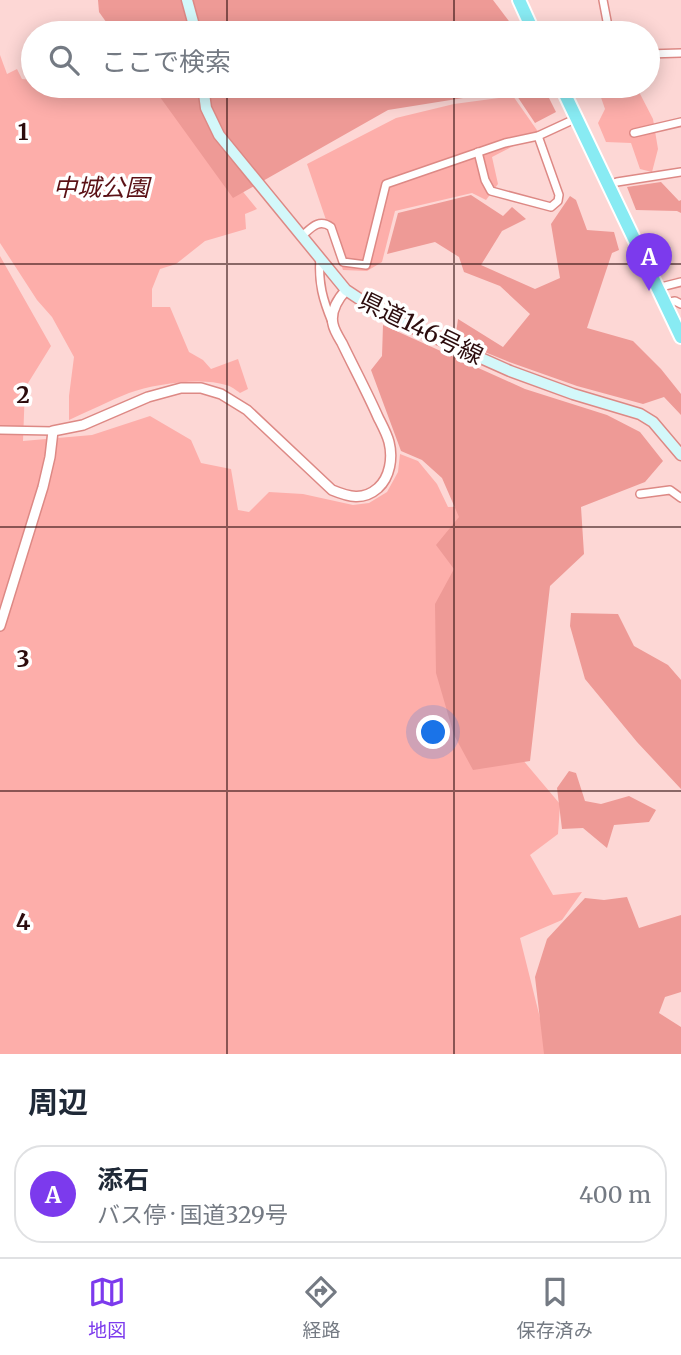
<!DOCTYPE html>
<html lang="ja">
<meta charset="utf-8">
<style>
:root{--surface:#fff;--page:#f2f2f3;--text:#1f2937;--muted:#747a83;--line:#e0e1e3;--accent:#7c3aed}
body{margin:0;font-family:Merriweather,"Noto Sans JP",serif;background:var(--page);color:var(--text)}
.you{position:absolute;left:434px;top:733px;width:24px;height:24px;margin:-18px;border:5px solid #fff;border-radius:50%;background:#1a73e8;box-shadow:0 0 0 10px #1a73e833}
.badge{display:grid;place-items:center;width:46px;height:46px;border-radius:50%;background:var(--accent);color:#fff;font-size:23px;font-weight:700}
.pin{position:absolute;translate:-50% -58px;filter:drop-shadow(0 2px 4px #0008)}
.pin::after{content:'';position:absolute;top:37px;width:24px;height:21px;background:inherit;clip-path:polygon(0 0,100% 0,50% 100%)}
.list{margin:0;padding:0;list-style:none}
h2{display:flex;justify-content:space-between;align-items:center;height:91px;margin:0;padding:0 28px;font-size:30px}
h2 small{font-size:23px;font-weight:400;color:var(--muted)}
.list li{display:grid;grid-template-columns:46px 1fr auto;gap:21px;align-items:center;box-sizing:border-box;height:98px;margin:0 14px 14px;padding:0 14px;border:2px solid var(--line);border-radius:28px}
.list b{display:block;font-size:26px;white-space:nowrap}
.list p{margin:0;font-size:23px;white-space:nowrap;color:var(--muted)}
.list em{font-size:23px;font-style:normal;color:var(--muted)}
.icon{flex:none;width:38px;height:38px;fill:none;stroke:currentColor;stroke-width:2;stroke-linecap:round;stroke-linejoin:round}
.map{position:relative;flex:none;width:681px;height:1054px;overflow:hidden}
.search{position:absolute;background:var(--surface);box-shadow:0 4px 18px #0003;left:21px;right:21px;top:21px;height:77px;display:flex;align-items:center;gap:18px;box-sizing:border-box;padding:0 24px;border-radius:38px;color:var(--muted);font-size:26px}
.sheet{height:203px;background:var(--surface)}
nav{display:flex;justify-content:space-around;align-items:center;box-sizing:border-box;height:98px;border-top:2px solid var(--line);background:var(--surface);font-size:19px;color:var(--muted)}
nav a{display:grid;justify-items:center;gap:4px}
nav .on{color:var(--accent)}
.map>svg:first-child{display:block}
</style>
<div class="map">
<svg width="681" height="1054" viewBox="0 0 681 1054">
<rect width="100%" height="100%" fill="#fdd7d5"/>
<g fill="#fdaeaa">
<path d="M 0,55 L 7,74 L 17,69 L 22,79 L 33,80 L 33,86 L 93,87 L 185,86 L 200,139 L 257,209 L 245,214 L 246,229 L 205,241 L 176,264 L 160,269 L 152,289 L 152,307 L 170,307 L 189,352 L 203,360 L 211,369 L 238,359 L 248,389 L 240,393 C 236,390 231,386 226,385 C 201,377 154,384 129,393 C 109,401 89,411 69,420 L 69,396 L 74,357 L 52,317 L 37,300 L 0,243 Z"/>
<path d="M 597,86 L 636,86 L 653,119 L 658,149 L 652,172 L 640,169 L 631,143 L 606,142 L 598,123 L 605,109 Z"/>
<path d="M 513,96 L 539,133 L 492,157 L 498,184 L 486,200 L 472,193 L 395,211 L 382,262 L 367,271 L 343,270 L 307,164 L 396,118 L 454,104 Z"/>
<path d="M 0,256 L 51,346 L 25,388 L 23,441 L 92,435 L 150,416 L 191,440 L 201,463 L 231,469 L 238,510 L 249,512 L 269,492 L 303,494 L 353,505 L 369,503 L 387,492 L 398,472 L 400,454 L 418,461 L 437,484 L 448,507 L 477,506 L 522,759 L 560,804 L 558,834 L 530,855 L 553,895 L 582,892 L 562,920 L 520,938 L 549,1054 L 0,1054 Z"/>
</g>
<g fill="#ee9a96">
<path d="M 98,0 L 493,0 L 518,33 L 114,33 L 99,12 Z"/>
<path d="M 152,86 L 543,86 L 556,112 L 535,123 L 513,90 L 388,110 L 233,198 Z"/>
<path d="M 661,182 L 679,201 L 681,200 L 681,213 L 677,211 L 636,210 L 627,187 Z"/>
<path d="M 471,195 L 503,216 L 512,207 L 526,219 L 502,231 L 481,265 L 535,289 L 560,278 L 551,224 L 570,196 L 576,200 L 587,230 L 614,232 L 619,250 L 612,253 L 587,328 L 633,341 L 661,369 L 681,394 L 681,415 L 664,397 L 643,404 L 577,386 L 512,363 L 455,340 L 458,319 L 503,347 L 530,314 L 500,286 L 464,272 L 459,257 L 435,242 L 387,254 L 398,213 Z"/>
<path d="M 383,325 L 525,389 L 607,415 L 640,432 L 663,461 L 645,482 L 581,507 L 584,554 L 550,586 L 530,761 L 473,770 L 454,735 L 436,673 L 435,604 L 454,569 L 436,545 L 459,517 L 442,478 L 422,460 L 401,451 L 371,370 L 382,356 Z"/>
<path d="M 571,613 L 618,614 L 634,646 L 668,665 L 681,680 L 681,789 L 637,742 L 585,679 L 570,626 Z"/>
<path d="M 569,771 L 576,773 L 585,801 L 601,804 L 629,796 L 656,810 L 649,822 L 614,825 L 607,848 L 583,828 L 562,829 L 557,788 Z"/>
<path d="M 627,897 L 639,928 L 681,915 L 681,992 L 665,997 L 659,1013 L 681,1027 L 681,1054 L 544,1054 L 535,977 L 547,939 L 585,898 L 604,900 Z"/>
</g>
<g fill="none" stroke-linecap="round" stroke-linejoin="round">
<defs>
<g id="minor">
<path d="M 603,0 L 607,21 L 607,33"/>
<path d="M 648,54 L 681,53"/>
<path d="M 634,133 L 681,122"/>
<path d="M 478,152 L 485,180 L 491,191 L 551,207 L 558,201 L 559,195 L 538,136"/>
<path d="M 608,185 L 617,182 L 681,172"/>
<path d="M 302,236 C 311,228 319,218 331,227 L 343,262 L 366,265 L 386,184 L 505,143 L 538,136 L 577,118"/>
<path d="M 320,258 C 318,283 323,300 332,322"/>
<path d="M 657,288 L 681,282"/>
<path d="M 664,303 L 675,301 L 681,304"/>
<path d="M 0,430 L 53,431"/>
<path d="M 640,494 L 670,490 L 681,498"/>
</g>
<path id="tertiary" d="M 0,626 L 43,487 L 50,457 L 53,431 L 83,425 L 148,397 L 181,388 L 201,388 L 221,394 L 247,410 L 332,490 C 349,497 363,501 378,488 C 390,477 393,458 389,442 C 387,434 382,425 378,417 C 367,392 354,368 342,343 C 339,338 334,330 333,324 C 330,311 338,299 346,290"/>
<g id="secondary">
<path d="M 187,0 L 196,33"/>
<path d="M 203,86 L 206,108 L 219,135 L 346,290 L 382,314 L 510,371 L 573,394 L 640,414 L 653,422 L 681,455"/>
</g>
<g id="trunk">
<path d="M 519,0 L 534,33"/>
<path d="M 561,86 L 681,337"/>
</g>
</defs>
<use href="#minor" stroke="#dd8985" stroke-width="10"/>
<use href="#tertiary" stroke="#dd8985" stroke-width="12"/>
<use href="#secondary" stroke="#dd8985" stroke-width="13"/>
<use href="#trunk" stroke="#fff" stroke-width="16"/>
<use href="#minor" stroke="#fff" stroke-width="7"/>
<use href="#tertiary" stroke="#fff" stroke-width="9"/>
<use href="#secondary" stroke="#d3f8fa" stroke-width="10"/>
<use href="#trunk" stroke="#88ebf3" stroke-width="12"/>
</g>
<path fill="none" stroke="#2c0c0d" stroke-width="2" stroke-opacity="0.55" d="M 227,0 L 227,33M 454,0 L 454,33M 227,86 L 227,1054M 454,86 L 454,1054M 0,264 L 681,264M 0,527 L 681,527M 0,791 L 681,791"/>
<g text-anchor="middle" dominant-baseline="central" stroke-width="7" stroke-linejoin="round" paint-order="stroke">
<g font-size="24" font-style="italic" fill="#5b1116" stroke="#fff">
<text x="101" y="187">中城公園</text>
</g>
<g font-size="24" fill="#2c0c0d" stroke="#fff">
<text transform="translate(421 328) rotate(26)">県道146号線</text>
</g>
</g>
<g font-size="23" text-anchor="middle" font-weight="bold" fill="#2c0c0d" stroke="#fff" stroke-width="7" stroke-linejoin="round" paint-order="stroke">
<text x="23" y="140">1</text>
<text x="23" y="403">2</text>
<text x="23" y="667">3</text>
<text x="23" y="930">4</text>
</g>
</svg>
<div class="you"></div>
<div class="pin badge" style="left:649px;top:291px">A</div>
<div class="search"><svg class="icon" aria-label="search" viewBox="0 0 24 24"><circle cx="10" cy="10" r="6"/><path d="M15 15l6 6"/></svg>ここで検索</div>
</div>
<section class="sheet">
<h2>周辺<small></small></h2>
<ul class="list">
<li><span class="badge">A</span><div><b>添石</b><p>バス停 · 国道329号</p></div><em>400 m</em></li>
</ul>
</section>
<nav>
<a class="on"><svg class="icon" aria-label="map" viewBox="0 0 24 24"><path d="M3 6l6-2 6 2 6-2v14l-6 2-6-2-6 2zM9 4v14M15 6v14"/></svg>地図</a>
<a><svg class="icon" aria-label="directions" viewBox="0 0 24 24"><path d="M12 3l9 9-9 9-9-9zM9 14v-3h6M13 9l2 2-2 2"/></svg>経路</a>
<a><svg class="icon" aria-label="saved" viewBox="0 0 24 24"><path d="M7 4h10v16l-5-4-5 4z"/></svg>保存済み</a>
</nav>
